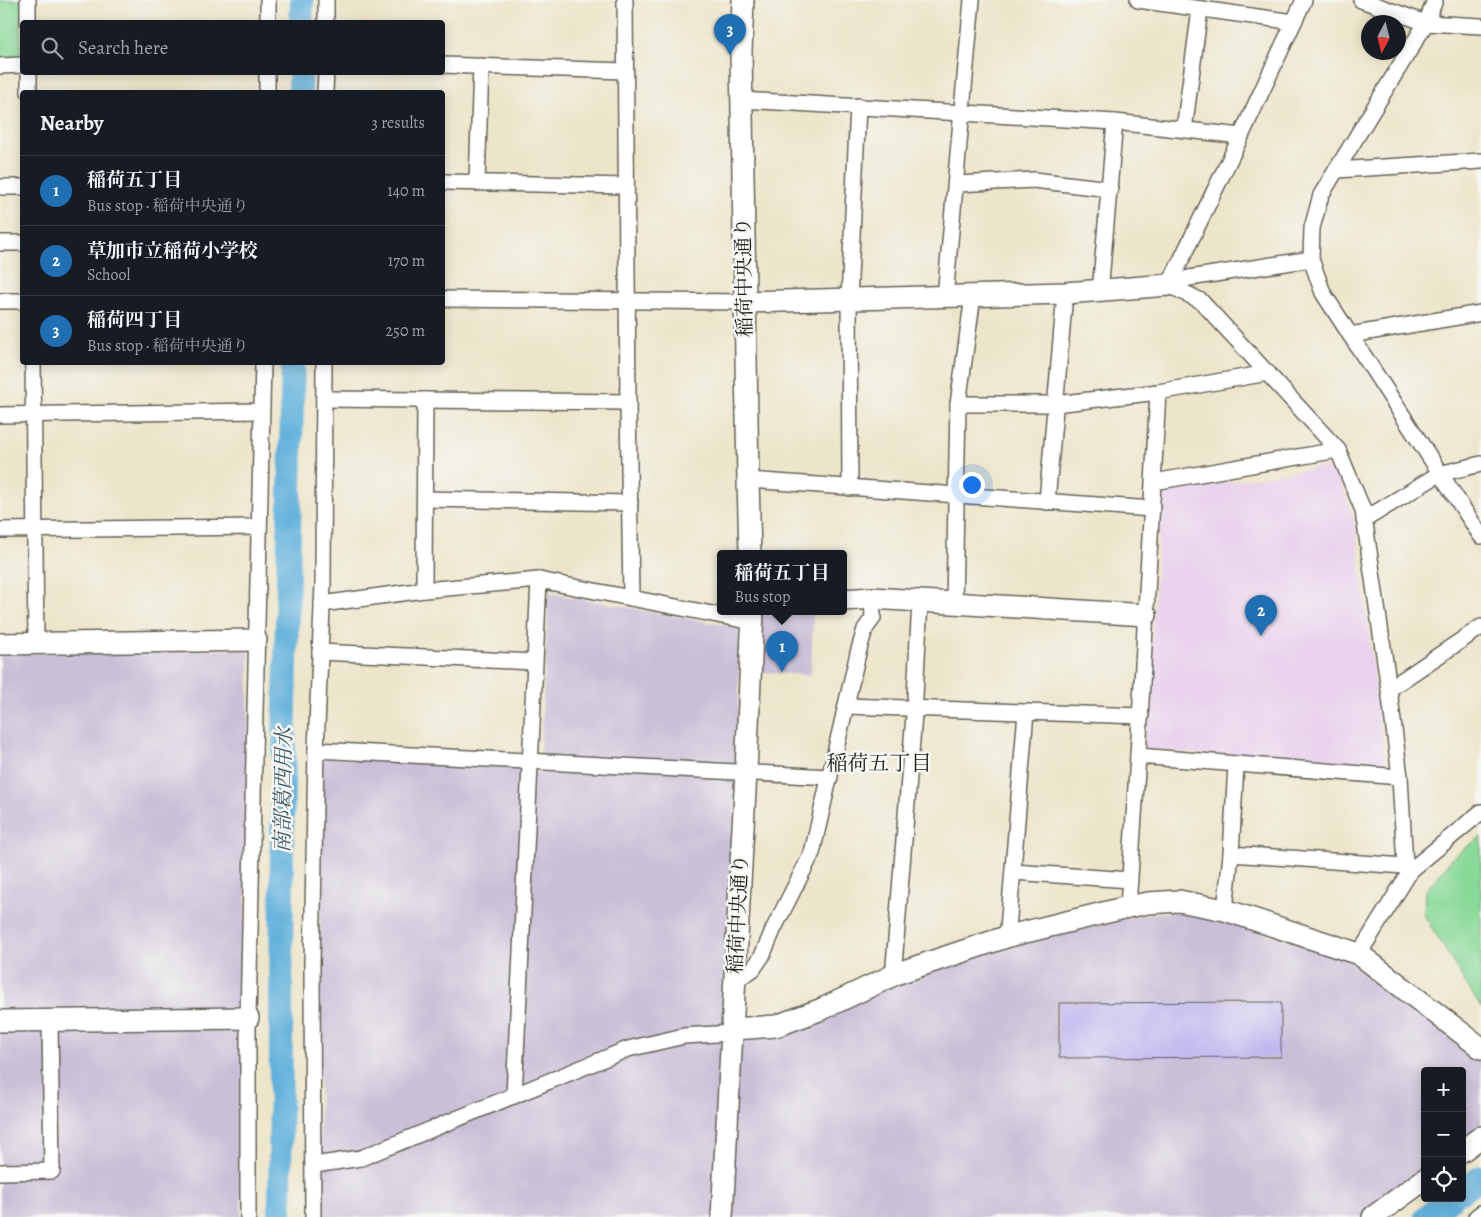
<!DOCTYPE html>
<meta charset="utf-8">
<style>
:root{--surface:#171b24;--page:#242831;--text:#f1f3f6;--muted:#9ea1a6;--line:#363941;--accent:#1f6fb2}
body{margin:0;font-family:Alegreya,"Noto Serif JP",serif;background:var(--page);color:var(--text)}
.controls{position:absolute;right:15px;bottom:15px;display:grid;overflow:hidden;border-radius:5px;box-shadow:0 2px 12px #0003}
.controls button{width:45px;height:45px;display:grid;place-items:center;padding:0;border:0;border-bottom:1px solid var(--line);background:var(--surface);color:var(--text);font:25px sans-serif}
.compass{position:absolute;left:1361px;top:15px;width:45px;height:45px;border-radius:50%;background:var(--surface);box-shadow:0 2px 12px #0003;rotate:187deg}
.you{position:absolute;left:971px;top:484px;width:18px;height:18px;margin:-12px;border:4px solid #fff;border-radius:50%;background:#1a73e8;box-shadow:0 0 0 8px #1a73e833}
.badge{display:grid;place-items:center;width:32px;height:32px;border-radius:50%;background:var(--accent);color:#fff;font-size:16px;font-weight:700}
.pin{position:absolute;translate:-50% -41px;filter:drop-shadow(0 1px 2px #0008)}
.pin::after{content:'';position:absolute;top:26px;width:18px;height:15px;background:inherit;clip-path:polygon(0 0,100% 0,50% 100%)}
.popup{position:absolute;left:717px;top:550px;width:130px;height:65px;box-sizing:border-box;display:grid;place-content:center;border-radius:5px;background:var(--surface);filter:drop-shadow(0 1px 4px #0005);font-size:16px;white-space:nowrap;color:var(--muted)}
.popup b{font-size:19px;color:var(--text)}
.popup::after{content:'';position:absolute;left:50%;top:100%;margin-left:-10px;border:10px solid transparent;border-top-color:var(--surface)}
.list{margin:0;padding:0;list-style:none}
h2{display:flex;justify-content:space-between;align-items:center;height:65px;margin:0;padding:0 20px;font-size:21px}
h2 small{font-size:16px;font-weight:400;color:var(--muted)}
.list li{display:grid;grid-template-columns:32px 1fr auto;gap:15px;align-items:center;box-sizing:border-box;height:70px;padding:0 20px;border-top:1px solid var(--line)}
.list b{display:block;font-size:19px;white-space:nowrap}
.list p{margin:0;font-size:16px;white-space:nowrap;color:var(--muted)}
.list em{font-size:16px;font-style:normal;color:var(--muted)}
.icon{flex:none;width:28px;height:28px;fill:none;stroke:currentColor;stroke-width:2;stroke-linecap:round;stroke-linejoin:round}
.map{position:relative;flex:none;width:1481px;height:1217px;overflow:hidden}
.search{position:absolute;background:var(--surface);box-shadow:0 2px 12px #0003;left:20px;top:20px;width:425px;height:55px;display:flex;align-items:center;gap:12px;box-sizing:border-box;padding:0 18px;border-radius:5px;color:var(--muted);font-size:19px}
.panel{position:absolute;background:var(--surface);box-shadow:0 2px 12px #0003;left:20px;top:90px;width:425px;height:275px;border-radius:5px}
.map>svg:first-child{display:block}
</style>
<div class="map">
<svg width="1481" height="1217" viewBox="0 0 1481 1217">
<rect width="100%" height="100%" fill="#f6f6f2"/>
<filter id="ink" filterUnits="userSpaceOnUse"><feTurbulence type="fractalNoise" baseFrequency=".02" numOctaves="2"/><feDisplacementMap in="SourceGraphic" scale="10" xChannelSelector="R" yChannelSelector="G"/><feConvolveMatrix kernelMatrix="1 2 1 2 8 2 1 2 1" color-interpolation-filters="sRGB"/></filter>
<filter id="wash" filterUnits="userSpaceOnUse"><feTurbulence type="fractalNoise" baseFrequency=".0096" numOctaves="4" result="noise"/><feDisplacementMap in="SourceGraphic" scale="20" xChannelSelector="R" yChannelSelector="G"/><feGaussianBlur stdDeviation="1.12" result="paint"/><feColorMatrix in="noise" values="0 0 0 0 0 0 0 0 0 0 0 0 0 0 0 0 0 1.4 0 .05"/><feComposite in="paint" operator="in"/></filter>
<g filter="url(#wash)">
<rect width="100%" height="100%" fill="#ede5ca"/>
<path fill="#e9d2ed" d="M 1334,465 L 1355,522 L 1386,770 L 1144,749 L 1162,493 Z"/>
<g fill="#c9bfd7">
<path d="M 549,593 L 740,628 L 737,759 L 723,1044 L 744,1039 L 987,953 L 1148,913 L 1191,911 L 1212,916 L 1354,961 L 1481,1059 L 1481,1127 L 1462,1142 L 1462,1071 L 1425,1071 L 1425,1171 L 1366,1217 L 319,1217 L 321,763 L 327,758 L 517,767 L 521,772 L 539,772 Z"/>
<path d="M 813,613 L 811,675 L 758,672 L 760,615 Z"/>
<path d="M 247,649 L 249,653 L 241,1217 L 0,1217 L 0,654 Z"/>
</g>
<g fill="#89d998" stroke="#527a5a">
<path d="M 0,0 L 21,0 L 21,53 L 16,58 L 0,58 Z"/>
<path d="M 1481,837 L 1481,1008 L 1424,915 L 1425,892 L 1454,856 Z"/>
</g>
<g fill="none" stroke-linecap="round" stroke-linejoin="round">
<g stroke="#61b0db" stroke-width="24">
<path d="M 301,22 L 302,0"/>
<path d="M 300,92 L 300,72"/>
<path d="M 1462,1191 L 1481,1177"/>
<path d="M 280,1217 L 282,834 L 293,362"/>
<path d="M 1426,1217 L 1452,1198"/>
</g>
</g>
<g id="blocks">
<path fill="#c1b7ef" d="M 1281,1002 L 1281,1057 L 1059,1058 L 1059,1003 Z"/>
</g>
</g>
<g filter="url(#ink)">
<use href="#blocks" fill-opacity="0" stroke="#656259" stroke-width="1"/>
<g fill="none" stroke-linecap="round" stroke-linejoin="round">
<defs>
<g id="street">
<path d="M 28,0 L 28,22"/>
<path d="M 625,0 L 628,402 L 631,598"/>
<path d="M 1138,0 L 1294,22"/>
<path d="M 1361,0 L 1426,23 L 1481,26"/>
<path d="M 1435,0 L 1426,23 L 1321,195 L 1312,228 L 1311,259 L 1323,293 L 1481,536"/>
<path d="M 268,22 L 268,0"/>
<path d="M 326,22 L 326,0"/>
<path d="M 442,65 L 625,71"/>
<path d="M 0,66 L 22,65"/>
<path d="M 29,72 L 29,92"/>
<path d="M 267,92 L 267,72"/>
<path d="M 325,92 L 326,72"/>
<path d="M 742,100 L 1115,122 L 1241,136"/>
<path d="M 1184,130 L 1200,9"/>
<path d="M 1336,170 L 1481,161"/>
<path d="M 442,182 L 626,186"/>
<path d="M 477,183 L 481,66"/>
<path d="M 957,184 L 1034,180 L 1110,189"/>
<path d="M 0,187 L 22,187"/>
<path d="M 0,243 L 22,243"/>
<path d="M 1169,285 L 1201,301 L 1338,450 L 1363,510 L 1389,689 L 1400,777 L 1405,866 L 1411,870"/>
<path d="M 1169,285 L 1241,136 L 1304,0"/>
<path d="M 1169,285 L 1189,278 L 1311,259"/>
<path d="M 1100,292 L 1115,122"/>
<path d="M 945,297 L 972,0"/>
<path d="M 442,299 L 744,302"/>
<path d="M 0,301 L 22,301"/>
<path d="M 1350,335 L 1481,313"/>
<path d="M 33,362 L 36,643"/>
<path d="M 324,399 L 628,402"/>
<path d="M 958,404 L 1055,404 L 1158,392 L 1268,373"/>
<path d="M 0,415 L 261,411"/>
<path d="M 748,480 L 1152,509"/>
<path d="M 1154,482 L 1338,450"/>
<path d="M 850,488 L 849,300 L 858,106"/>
<path d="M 425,499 L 630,503"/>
<path d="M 1047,502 L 1065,293"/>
<path d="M 1364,520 L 1439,474 L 1481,464"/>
<path d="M 0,530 L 259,527"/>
<path d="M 424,590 L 425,400"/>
<path d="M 322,604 L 424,590 L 539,580 L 753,622"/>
<path d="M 954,604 L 958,404 L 973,296"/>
<path d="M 320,652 L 534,662"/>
<path d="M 1389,689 L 1481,627"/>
<path d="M 846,706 L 1141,716"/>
<path d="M 316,750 L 830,777"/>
<path d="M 1138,756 L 1400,777"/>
<path d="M 1231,854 L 1405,866"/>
<path d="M 1013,872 L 1130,880"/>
<path d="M 1128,907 L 1138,756 L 1158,392"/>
<path d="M 1225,910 L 1231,854 L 1236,765"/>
<path d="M 1009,936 L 1008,929 L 1026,712"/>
<path d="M 1359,954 L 1411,870 L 1481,812"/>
<path d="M 898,973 L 894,965 L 914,715 L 920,601"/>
<path d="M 735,979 L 746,974 L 753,969 L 762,956 L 774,928 L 812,853 L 858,653 L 865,629 L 873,618 L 872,598"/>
<path d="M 514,1096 L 539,580"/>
<path d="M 314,1165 L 361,1158 L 628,1049 L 684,1036 L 732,1033"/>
<path d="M 0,1172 L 52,1171 L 50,1020"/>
<path d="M 248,1217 L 248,1018 L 263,362"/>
<path d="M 313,1217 L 312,965 L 316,750 L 323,584 L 324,362"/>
<path d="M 1476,1217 L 1481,1213"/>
</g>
<g id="secondary">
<path d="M 743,0 L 741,52 L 748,480 L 750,553"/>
<path d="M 744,302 L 1065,293 L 1169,285"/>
<path d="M 843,600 L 872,598 L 1146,615"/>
<path d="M 0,644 L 256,640"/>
<path d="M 0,1021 L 248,1018"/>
<path d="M 733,1029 L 776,1026 L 822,1009 L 898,973 L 1009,936 L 1128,907 L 1148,903 L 1179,901 L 1225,910 L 1359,954 L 1481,1048"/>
<path d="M 1462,1151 L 1481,1137"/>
<path d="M 722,1217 L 746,772 L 753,611"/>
<path d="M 1373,1217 L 1425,1179"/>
</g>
</defs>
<use href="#street" stroke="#656259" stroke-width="18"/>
<use href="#secondary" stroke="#656259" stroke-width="24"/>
<use href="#street" stroke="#fff" stroke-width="15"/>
<use href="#secondary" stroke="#fff" stroke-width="21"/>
</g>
</g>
<g text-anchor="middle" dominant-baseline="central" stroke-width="5" stroke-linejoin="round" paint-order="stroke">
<g font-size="20" fill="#1c1c1c" stroke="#f6f6f2">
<text transform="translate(744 277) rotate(-91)">稲荷中央通り</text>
<text transform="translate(738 914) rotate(-87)">稲荷中央通り</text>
</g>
<g font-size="21" fill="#1c1c1c" stroke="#f6f6f2">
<text x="879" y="763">稲荷五丁目</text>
</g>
<g font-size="21" font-style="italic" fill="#385768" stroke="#f6f6f2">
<text transform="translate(283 790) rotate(-89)">南部葛西用水</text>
</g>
</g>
</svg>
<div class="controls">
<button>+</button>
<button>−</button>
<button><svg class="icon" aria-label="locate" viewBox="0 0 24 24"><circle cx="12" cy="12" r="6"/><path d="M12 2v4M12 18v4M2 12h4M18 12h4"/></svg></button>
</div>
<svg class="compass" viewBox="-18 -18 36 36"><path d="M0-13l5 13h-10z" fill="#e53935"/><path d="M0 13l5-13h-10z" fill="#9ea1a6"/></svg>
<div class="you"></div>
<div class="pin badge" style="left:782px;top:672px">1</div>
<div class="popup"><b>稲荷五丁目</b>Bus stop</div>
<div class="pin badge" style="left:1261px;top:636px">2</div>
<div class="pin badge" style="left:730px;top:55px">3</div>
<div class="search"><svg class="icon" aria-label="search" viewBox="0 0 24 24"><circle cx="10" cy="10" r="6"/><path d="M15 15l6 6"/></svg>Search here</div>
<section class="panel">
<h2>Nearby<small>3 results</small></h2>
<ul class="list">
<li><span class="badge">1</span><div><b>稲荷五丁目</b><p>Bus stop · 稲荷中央通り</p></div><em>140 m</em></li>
<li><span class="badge">2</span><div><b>草加市立稲荷小学校</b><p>School</p></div><em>170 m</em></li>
<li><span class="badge">3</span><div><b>稲荷四丁目</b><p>Bus stop · 稲荷中央通り</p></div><em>250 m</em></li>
</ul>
</section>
</div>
